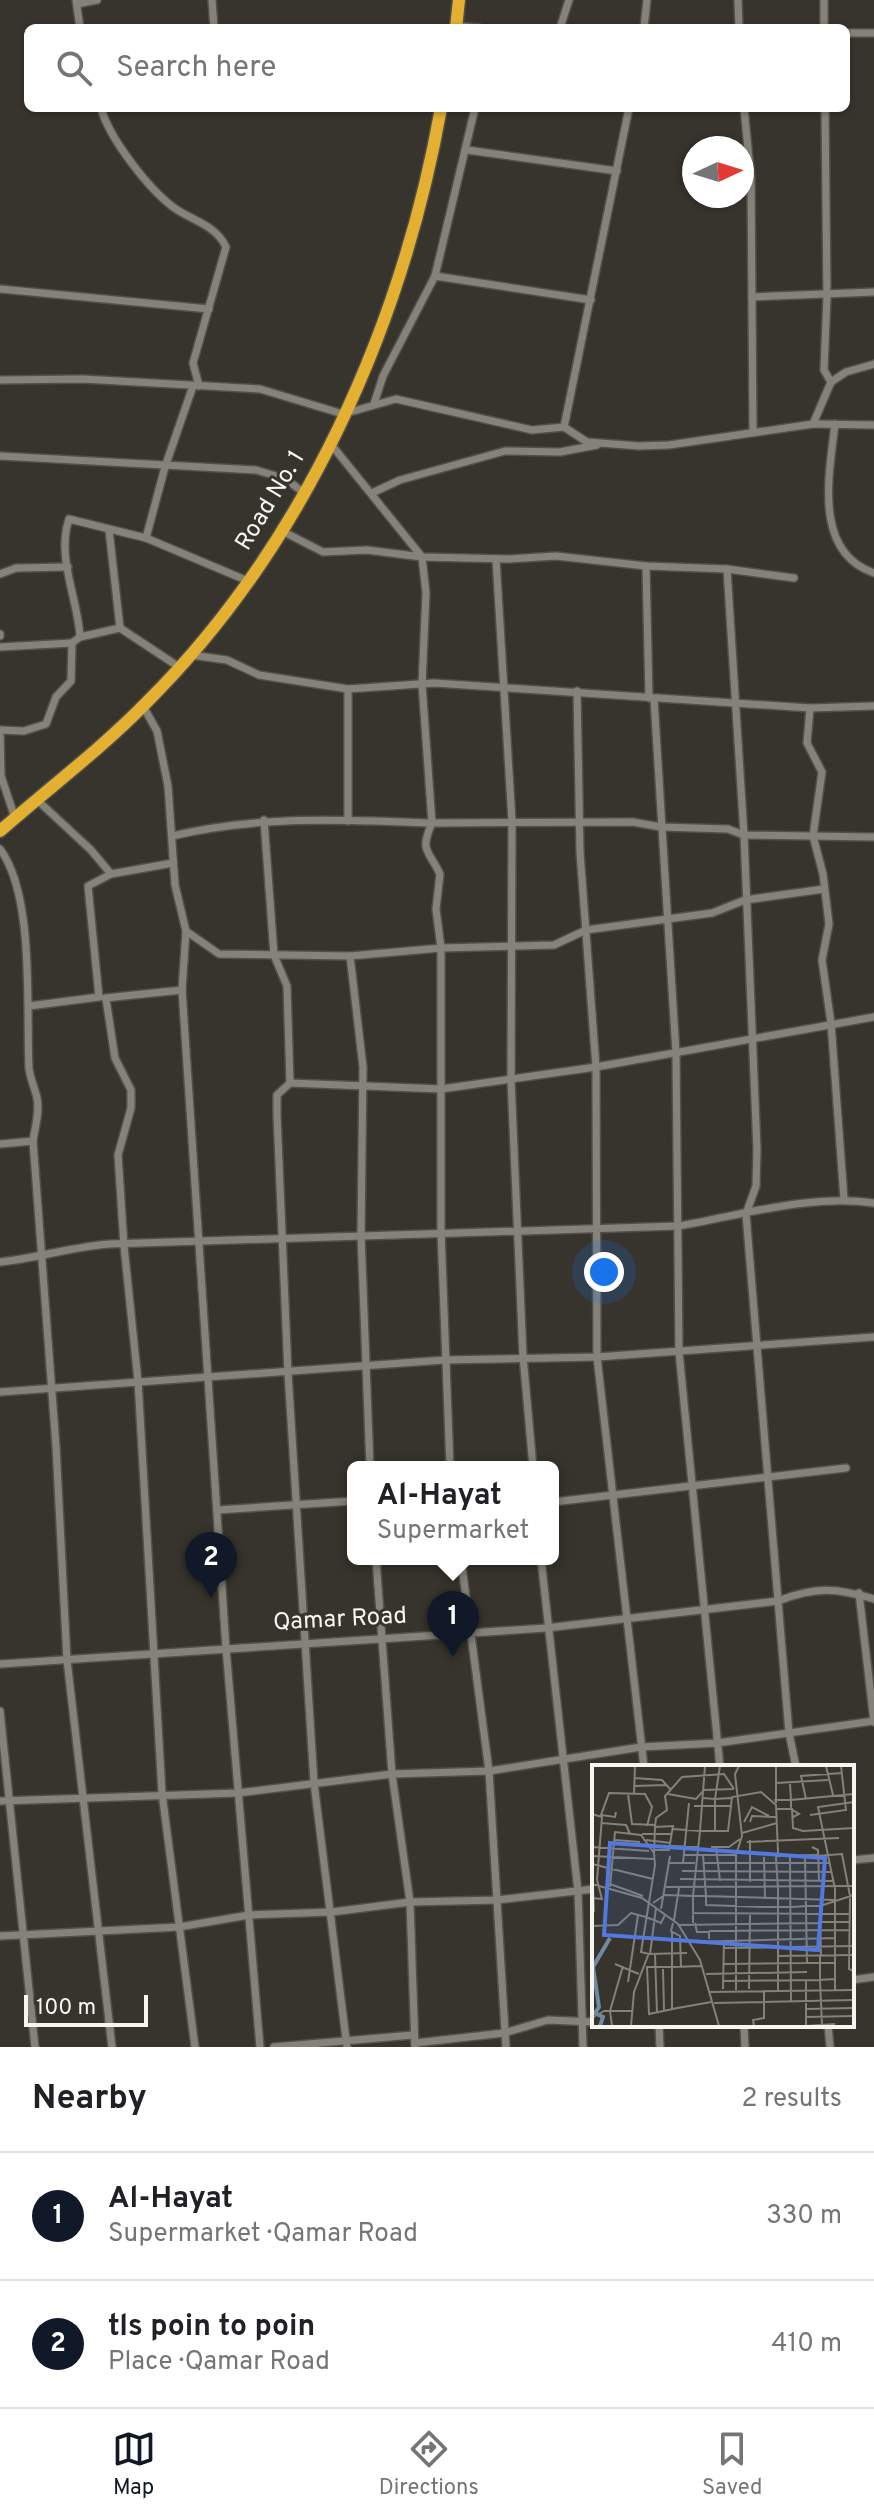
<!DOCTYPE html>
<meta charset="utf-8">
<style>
:root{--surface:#fff;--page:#f2f2f2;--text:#202124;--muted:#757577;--line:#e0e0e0;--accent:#111827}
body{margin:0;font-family:Overpass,sans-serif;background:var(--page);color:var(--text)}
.compass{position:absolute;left:682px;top:136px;width:72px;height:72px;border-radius:50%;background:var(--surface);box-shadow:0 2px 6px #0004;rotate:86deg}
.scale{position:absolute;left:24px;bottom:20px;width:124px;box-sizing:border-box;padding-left:8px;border:4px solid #f6f5f0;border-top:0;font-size:22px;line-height:28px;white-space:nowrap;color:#f6f5f0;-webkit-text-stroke:6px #36342c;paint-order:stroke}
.you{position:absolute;left:604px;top:1272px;width:28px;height:28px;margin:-20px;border:6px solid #fff;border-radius:50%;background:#1a73e8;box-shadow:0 0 0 12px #1a73e833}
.badge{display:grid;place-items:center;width:52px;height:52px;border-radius:50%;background:var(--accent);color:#fff;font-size:26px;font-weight:700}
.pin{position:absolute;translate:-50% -66px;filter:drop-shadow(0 2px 4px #0008)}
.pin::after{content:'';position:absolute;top:42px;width:28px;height:24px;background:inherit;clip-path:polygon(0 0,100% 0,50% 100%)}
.popup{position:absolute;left:347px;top:1461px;width:212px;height:104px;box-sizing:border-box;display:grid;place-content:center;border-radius:12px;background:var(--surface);filter:drop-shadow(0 2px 6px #0005);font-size:26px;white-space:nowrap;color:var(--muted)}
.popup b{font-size:30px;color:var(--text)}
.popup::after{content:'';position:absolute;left:50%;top:100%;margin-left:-16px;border:16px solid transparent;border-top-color:var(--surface)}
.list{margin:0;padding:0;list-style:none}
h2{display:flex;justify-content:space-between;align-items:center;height:104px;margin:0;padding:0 32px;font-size:34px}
h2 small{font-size:26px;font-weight:400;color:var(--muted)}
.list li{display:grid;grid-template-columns:52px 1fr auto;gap:24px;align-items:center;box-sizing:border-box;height:128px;padding:0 32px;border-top:2px solid var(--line)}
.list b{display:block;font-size:30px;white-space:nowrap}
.list p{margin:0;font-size:26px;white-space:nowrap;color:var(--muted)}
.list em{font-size:26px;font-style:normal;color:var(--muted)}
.icon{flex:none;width:44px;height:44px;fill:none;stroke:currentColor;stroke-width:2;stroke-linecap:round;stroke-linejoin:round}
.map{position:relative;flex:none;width:874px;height:2047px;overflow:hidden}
.search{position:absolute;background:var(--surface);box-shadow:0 2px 6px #0004;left:24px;right:24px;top:24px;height:88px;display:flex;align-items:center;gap:20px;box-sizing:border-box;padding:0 28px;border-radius:12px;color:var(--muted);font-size:30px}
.sheet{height:360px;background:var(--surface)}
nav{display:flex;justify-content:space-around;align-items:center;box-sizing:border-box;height:112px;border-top:2px solid var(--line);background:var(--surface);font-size:22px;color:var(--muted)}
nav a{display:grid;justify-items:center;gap:4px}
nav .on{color:var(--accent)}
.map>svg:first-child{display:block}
</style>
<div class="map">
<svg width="874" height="2047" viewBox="0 0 874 2047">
<rect width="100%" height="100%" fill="#36342c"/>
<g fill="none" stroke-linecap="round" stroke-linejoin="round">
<defs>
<g id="street">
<path d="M 76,0 L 80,28"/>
<path d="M 212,0 L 214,28"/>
<path d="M 738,0 L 739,28"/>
<path d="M 824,0 L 824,28"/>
<path d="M 77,4 L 97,0"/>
<path d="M 456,26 L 479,28"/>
<path d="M 560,28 L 569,0"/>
<path d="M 644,28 L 647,0"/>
<path d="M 846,33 L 874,33"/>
<path d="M 101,108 C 109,138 148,188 173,207 C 192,221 215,224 226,247 L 193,363 L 199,386"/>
<path d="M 744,108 L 751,179 L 753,430"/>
<path d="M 825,108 L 827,296 L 824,370 L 831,382"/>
<path d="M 467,150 L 617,171"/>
<path d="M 435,276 L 591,300"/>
<path d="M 0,289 L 209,309"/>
<path d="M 752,297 L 874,292"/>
<path d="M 0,380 L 83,379 L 260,389 L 343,414 L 396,399 L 532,430 L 564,427 L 587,442 L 639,446 L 669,445 L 813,424 L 831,382 L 846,372 L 874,364"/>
<path d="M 193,386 L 165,467 L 146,538 L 248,581"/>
<path d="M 374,404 L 383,376 L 435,276 L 475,108"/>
<path d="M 813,424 L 874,425"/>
<path d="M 835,424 C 829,475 813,552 874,573"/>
<path d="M 564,427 L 629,108"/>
<path d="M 0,456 L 256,470 L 286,479 L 304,493"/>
<path d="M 372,493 L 400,480 L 505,451 L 560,452 L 597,445"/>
<path d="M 109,530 L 120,628"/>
<path d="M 282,531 L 323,552 L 367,550 L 422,557 L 509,559 L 556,556 L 646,566 L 727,569 L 794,578"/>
<path d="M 496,559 L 512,821 L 511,1080 L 523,1356 L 533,1467"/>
<path d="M 646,566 L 649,698"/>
<path d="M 727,569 L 744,835 L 757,1149 L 756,1186 L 746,1214 L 789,1733 L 796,1767"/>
<path d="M 0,574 L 16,568 L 68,567"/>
<path d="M 0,634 L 0,636"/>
<path d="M 80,637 C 78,599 56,557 69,519 L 146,538"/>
<path d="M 0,647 L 72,643"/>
<path d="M 191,655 L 227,660 L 259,675 L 348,689 L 434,683 L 810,708 L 874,706"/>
<path d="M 348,689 L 348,821"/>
<path d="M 577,691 L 580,852 L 596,1067 L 597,1357 L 644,1767"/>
<path d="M 654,699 L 676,1053 L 679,1352 L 720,1767"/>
<path d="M 143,706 L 157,731 L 168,786 L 175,885 L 186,931 L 182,990 L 226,1648 L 260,2047"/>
<path d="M 810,708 L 807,743 L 822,772 L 813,836 L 823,874 L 829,924 L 822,960 L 831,1023 L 844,1199"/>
<path d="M 0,730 L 24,731 L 46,724 L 56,697 L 71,681 L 72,643 L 80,637 L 120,628 L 179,667"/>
<path d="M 0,730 L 1,776 L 15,818"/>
<path d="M 36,799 L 91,850 L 111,874"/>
<path d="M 264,820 L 274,955 L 287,986 L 290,1083 L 277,1095 L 277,1116 L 288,1373 L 314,1783 L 347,2047"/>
<path d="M 172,836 C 261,815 341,820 432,823 L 422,684 L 426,593 L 422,557 L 330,443"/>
<path d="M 0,849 C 35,896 26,1009 29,1068 C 30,1079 35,1088 37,1098 C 40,1112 35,1127 33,1141 L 56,1446 L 67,1660 L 112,2047"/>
<path d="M 186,931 L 219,954 L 350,956"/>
<path d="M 105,998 L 182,990"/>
<path d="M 106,999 L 115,1058 L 131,1090 L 131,1108 L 118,1155 L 124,1246 L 138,1381 L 162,1793 L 195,2047"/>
<path d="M 29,1006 L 99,997 L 88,886 L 111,874 L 173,863"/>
<path d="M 290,1083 L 441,1089 L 596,1067 L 874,1017"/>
<path d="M 0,1144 L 33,1141"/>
<path d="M 0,1262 C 38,1258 71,1247 109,1244 L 678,1226 C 743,1215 808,1194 874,1203"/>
<path d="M 0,1392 L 444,1360 L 597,1357 L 874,1337"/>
<path d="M 370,1467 L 361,1235 L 363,1067 L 350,956 L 441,948 L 436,909 L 440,874 C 429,850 419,852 432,823 L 633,822 L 661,827 L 728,829 L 744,835 L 874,837"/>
<path d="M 450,1467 L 441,1232 L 441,948 L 554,945 L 586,930 L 712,913 L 745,900 L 824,889"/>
<path d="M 553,1502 L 846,1468"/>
<path d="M 217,1510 L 353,1501"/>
<path d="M 376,1559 L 392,1774 L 410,1902 L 415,2047"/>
<path d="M 461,1559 L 489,1771 L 506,2047"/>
<path d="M 541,1559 L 578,1891 L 583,2047"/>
<path d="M 859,1593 L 874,1722"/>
<path d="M 0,1664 L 546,1628 L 778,1601 C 816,1586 837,1588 874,1599"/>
<path d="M 0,1711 L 35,2047"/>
<path d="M 0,1801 L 238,1793 L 392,1774 L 489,1771 L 641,1747 L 717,1743 L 874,1721"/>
<path d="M 852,1860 L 874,1858"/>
<path d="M 0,1936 L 179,1927 L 249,1915 L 332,1912 L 410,1902 L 497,1900 L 594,1889"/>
<path d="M 852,1980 L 874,1977"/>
<path d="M 659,2025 L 660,2047"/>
<path d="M 744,2025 L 745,2047"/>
<path d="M 828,2025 L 830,2047"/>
<path d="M 415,2043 L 504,2033 L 548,2020 L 594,2022"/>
<path d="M 274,2047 L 413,2035"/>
</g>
<g id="highway">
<path d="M 456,28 L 459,0"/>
<path d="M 0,831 C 49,788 101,749 146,703 C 305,545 402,326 441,108"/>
</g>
</defs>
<use href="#street" stroke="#525049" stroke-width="10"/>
<use href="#highway" stroke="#525049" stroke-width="15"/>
<use href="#street" stroke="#858379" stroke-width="7"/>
<use href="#highway" stroke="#e3b032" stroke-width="12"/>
</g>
<g text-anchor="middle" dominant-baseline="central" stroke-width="6" stroke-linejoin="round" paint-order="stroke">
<g font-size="24" fill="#f6f5f0" stroke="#36342c">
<text transform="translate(271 501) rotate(-59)">Road No. 1</text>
<text transform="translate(340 1620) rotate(-3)">Qamar Road</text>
</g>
</g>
<g transform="translate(592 1765)">
<rect width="262" height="262" fill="#36342c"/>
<path fill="none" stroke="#6f8aa1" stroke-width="4" d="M 8,261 L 11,252 L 3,248 L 7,242 L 1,202 L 18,173"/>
<path fill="none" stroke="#83817a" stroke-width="2" d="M 184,1 L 184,38M 234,1 L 241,30M 42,13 L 70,15 L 78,24M 184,18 L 236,15M 43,21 L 74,20M 36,29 L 40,59 L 63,60M 42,29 L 43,1M 76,29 L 104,34 L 112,25 L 142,24M 111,33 L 123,34 L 128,1M 214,34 L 209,11 L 250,8M 182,35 L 199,35 L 198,19M 102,41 L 138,41M 184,44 L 200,44 L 201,63 L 211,66 L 262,63M 24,47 L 23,52 L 9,50 L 17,28 L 53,29 L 60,42 L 55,61M 0,49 L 10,52 L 5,115 L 10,134 L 0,133M 218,50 L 254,45 L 249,1M 201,52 L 207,49 L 199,44 L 199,35 L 262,29M 152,57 L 160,42 L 177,51M 158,57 L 160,51 L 184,52M 9,58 L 34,60 L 38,69M 63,62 L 64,53 L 75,45 L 73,31 L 90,12 L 132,9 L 142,24M 81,64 L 108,66 L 113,1M 123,66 L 123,34 L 139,33M 150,68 L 185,58M 50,69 L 80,69M 23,75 L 48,77M 54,75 L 79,78M 155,77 L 247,73M 79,81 L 106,82M 0,82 L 57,86M 119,82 L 137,82 L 148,74M 124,82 L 128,116M 220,82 L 226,85 L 227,115M 62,88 L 63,62 L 81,61 L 77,85 L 62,85M 92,90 L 144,90M 111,90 L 114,131 L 242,135M 0,91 L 62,94M 185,91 L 225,90M 198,91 L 199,236M 225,91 L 250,89 L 258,131 L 257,204 L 262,206M 172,92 L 173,133M 77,98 L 103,98M 91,98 L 97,38M 112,98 L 237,98M 0,99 L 61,114M 90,106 L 240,107M 88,114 L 242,116M 158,117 L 158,75M 0,119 L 50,133 L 86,159 L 108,195 L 127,261M 18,119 L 51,131M 1,121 L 2,147M 18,122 L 23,67 L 49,70 L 62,88 L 63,100 L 49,187 L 57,189M 74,122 L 262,121M 61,138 L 73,130 L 101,131 L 101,158M 228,141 L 229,190M 64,143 L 58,189 L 95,188M 69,144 L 78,91M 100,148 L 257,149M 54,152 L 69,158 L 73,150M 82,155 L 87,123M 228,157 L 257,157M 81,158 L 79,166 L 88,171 L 89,202M 103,158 L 105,167 L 117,167 L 117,174M 87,160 L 228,158M 0,161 L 26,160 L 39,148 L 54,152M 117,166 L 257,165M 80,167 L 80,244 L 119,237M 99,177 L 243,173M 132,183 L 262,181M 63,189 L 65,248M 186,191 L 262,190M 214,198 L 243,198M 23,199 L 47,209M 132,199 L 215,198 L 213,91M 81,202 L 110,201M 71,204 L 72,245M 114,209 L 215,207M 132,216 L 228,215 L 228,190M 36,217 L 46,150M 131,224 L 132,175M 157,224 L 158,150M 144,225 L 144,90 L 150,71 L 143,9 L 147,1M 186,225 L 186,124 L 184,93 L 186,87 L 184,40 L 169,27 L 140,32 L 136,66 L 108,66 L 101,131 L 114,131 L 114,140 L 172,142 L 200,142 L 214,141 L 228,141 L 262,130M 243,225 L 243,124 L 226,42 L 262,37M 117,227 L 262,225M 122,238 L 262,235M 81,244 L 57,249 L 55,202 L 81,202M 214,244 L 262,243M 214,252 L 262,251M 0,253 L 12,246 L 40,246M 230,260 L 228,215 L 243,214M 20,261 L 18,246 L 31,201M 39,261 L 42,227 L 57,188M 162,261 L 161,255 L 172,253 L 172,225M 214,261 L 214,216M 214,261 L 243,259"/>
<path fill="#5378de" fill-opacity="0.15" stroke="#5378de" stroke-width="4" d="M 18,78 L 233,93 L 226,185 L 12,170 Z"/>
<rect width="262" height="262" fill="none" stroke="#f6f5f0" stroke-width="4"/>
</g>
</svg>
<svg class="compass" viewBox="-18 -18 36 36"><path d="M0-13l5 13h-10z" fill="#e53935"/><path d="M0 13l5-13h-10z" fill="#757577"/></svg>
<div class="scale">100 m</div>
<div class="you"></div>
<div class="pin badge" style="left:453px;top:1657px">1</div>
<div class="popup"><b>Al-Hayat</b>Supermarket</div>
<div class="pin badge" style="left:211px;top:1598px">2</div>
<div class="search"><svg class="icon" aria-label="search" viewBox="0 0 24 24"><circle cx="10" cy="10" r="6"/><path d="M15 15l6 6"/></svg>Search here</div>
</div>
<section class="sheet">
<h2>Nearby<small>2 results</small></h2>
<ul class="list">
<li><span class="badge">1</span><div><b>Al-Hayat</b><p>Supermarket · Qamar Road</p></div><em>330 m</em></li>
<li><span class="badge">2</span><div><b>tls poin to poin</b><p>Place · Qamar Road</p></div><em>410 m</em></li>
</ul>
</section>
<nav>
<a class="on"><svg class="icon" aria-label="map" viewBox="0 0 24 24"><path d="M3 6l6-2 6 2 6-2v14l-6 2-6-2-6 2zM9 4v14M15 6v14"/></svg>Map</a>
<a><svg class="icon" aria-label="directions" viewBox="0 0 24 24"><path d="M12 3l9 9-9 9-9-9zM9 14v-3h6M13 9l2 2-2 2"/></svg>Directions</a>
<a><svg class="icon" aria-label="saved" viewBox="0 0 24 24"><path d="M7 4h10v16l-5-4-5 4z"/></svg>Saved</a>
</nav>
